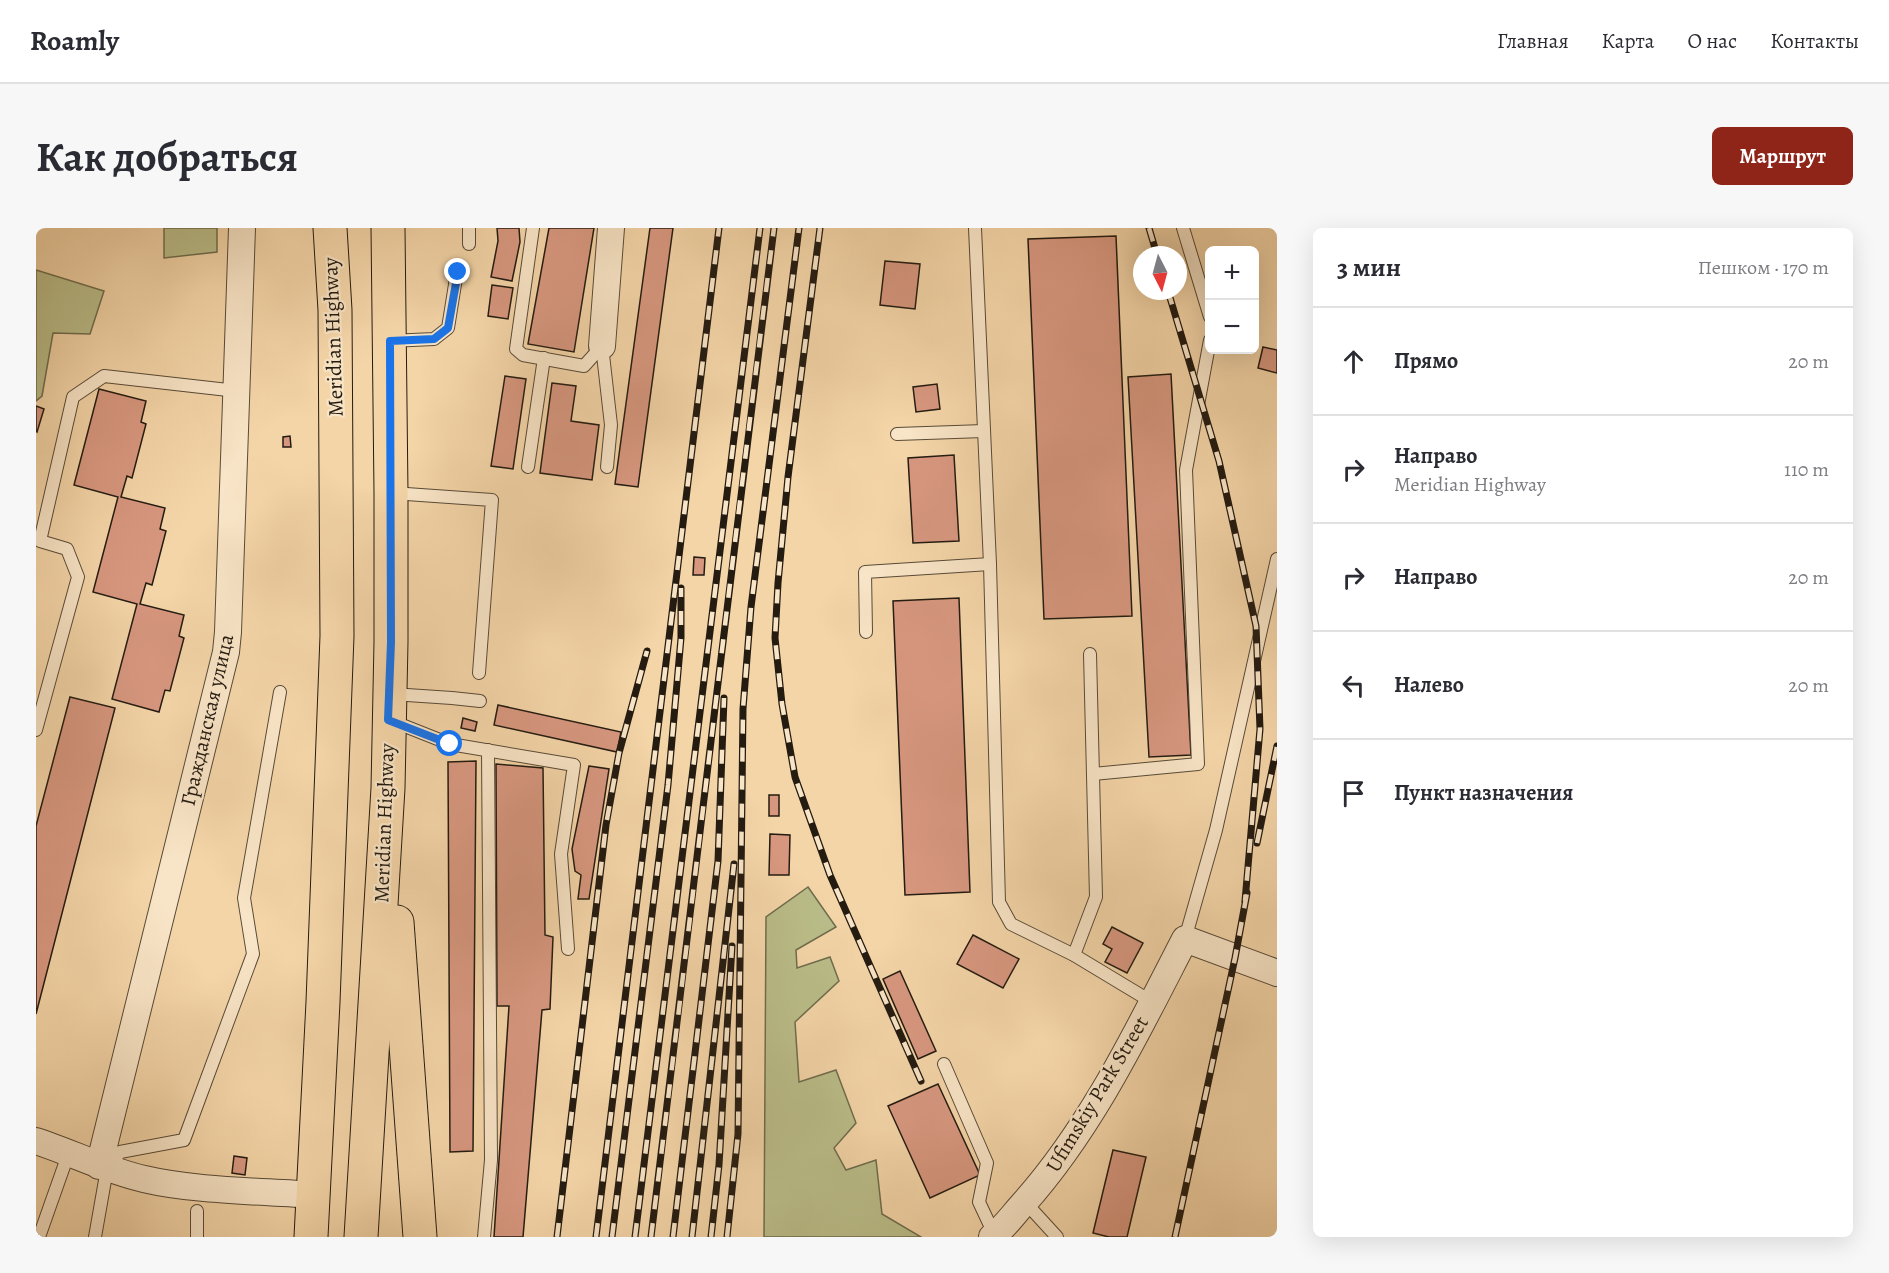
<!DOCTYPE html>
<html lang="ru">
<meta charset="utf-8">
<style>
:root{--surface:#fff;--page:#f7f7f7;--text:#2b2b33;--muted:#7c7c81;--line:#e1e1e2;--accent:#8f2418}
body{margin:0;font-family:Alegreya,serif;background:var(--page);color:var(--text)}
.controls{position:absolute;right:18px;top:18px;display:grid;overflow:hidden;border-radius:9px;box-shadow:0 6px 24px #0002}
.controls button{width:54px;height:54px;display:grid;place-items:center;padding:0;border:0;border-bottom:2px solid var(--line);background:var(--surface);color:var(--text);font:30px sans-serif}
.compass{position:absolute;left:1097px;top:18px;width:54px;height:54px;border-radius:50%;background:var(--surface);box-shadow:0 6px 24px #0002;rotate:174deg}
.stop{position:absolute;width:18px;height:18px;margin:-14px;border:4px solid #1a73e8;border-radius:50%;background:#fff}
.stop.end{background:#1a73e8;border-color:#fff;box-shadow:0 2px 6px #0008}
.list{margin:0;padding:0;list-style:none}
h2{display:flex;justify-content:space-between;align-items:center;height:78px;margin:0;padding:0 24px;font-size:26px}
h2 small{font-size:20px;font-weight:400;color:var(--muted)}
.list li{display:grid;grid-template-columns:39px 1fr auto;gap:18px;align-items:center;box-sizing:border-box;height:108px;padding:0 24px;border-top:2px solid var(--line)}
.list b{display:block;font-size:22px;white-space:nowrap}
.list p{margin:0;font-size:20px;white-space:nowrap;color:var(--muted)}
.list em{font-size:20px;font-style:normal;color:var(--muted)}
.icon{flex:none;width:33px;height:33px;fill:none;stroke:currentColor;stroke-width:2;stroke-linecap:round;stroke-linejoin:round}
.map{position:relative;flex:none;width:1241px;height:1009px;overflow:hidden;border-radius:9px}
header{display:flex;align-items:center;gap:36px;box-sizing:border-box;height:84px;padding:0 30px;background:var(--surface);border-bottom:2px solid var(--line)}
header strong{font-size:28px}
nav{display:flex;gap:33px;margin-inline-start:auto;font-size:21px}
.intro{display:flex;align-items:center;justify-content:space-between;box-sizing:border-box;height:144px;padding:0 36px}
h1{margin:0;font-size:42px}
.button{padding:15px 27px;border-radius:9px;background:var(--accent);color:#fff;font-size:21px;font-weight:700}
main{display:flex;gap:36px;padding:0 36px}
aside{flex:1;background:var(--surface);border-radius:9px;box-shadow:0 6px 24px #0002}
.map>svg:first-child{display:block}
</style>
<header>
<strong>Roamly</strong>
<nav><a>Главная</a><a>Карта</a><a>О нас</a><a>Контакты</a></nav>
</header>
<div class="intro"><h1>Как добраться</h1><a class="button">Маршрут</a></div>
<main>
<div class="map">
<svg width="1241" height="1009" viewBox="0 0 1241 1009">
<rect width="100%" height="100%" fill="#f4d5a8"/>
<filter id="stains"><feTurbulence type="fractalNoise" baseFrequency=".00333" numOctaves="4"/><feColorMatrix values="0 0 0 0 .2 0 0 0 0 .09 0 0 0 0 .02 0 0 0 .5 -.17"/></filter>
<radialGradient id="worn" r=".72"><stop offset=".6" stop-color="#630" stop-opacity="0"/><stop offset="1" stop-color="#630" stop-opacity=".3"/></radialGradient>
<g fill="#babd89" stroke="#6f6c4d" stroke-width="1.5">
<path d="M 128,0 L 181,0 L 181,24 L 128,30 Z"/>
<path d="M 0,42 L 68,63 L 54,106 L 17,105 L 6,168 L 0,173 Z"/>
<path d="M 772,659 L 800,699 L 760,722 L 761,740 L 794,729 L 803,753 L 759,794 L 763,854 L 800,842 L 820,895 L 798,920 L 810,942 L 840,932 L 846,986 L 885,1009 L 728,1009 L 730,689 Z"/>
</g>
<g fill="#d7977f" stroke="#241b11" stroke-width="1.5">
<path d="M 461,0 L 483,0 L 484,14 L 476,53 L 455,49 L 462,13 Z"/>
<path d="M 513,0 L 558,0 L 538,124 L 492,116 Z"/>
<path d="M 614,0 L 637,0 L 602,259 L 579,256 Z"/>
<path d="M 1080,8 L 1096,388 L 1008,391 L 992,11 Z"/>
<path d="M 849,33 L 884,36 L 879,81 L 844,77 Z"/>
<path d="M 456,57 L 477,60 L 472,91 L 452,88 Z"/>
<path d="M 1227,119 L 1241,122 L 1241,145 L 1222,140 Z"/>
<path d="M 1135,146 L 1155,527 L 1113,529 L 1092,149 Z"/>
<path d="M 469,148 L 490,151 L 477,241 L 455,238 Z"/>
<path d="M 516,155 L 540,158 L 535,193 L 563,197 L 556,252 L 504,245 Z"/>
<path d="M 901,156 L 904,181 L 880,184 L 877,159 Z"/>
<path d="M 63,161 L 110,173 L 105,194 L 110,196 L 96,250 L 91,248 L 85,269 L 129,280 L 124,301 L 130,303 L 116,357 L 110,355 L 104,376 L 148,387 L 143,408 L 148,410 L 134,463 L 129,462 L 123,484 L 76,471 L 101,376 L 57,364 L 82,269 L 38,257 Z"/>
<path d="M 0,178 L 8,181 L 1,204 L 0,203 Z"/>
<path d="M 254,208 L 255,219 L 247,219 L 247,209 Z"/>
<path d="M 918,227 L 923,313 L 877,315 L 872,230 Z"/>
<path d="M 658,329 L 669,330 L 668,347 L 657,347 Z"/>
<path d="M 923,370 L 934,664 L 869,667 L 857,373 Z"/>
<path d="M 34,469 L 79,480 L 0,786 L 0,598 Z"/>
<path d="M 462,477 L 585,504 L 581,524 L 458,497 Z"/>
<path d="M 427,490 L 441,494 L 439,503 L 425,500 Z"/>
<path d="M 440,533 L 437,923 L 414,924 L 412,534 Z"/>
<path d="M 460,536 L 507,540 L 509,707 L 517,709 L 514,781 L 506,782 L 487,1009 L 458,1009 L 473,778 L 461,778 Z"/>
<path d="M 553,538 L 573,541 L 553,671 L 542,671 L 545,647 L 539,643 L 536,621 Z"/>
<rect x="733" y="567" width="10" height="21"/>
<path d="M 734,606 L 754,607 L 753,647 L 733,647 Z"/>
<path d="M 1076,699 L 1107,715 L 1091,745 L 1069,734 L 1076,721 L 1067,716 Z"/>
<path d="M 937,707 L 983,731 L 967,760 L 921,736 Z"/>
<path d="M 864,743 L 900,823 L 882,831 L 847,751 Z"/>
<path d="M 902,856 L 944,947 L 894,970 L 852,878 Z"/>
<path d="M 1077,922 L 1110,929 L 1091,1009 L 1073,1009 L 1057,1005 Z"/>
<path d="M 198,928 L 211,930 L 209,947 L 196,945 Z"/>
</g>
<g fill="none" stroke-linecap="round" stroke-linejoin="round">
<defs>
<g id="service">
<path d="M 433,0 L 433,16"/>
<path d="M 497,0 L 480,121 L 487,127 L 548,138 L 566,118"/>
<path d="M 939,0 L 954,336 L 963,674 L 975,696 L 1038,727 L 1116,774"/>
<path d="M 1147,0 L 1174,89"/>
<path d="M 354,113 L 398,111 L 412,100 L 421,44"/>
<path d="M 566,118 L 575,197 L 571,239"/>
<path d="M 861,206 L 948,203"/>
<path d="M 492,239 L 508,130"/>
<path d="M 356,265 L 456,272 L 443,445"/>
<path d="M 830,404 L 829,344 L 954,336"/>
<path d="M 356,466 L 416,470 L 444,473"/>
<path d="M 356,493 L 414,516 L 538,537 L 525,626 L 532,721"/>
<path d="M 0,502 L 42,349 L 31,321 L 4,313 L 37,169 L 68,148 L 201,163"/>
<path d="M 1057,546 L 1162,536 L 1150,242 L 1174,112"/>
<path d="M 1149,711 L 1180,602 L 1241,331"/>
<path d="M 1038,727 L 1060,669 L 1054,426"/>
<path d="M 908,836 L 951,935 L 943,974 L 959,1008"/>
<path d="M 989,974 L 1021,1009"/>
<path d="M 3,1009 L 33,924"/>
<path d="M 59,1009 L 71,941 L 84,924 L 148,912 L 217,726 L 208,670 L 244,464"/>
<path d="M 161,1009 L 161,983"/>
<path d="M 448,1009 L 455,932 L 452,522"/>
</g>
<g id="minor">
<path d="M 566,118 L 575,0"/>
<path d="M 0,913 C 37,925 69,942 108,951 C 159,963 224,963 277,967"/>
<path d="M 63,938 L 190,424 L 192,404 L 206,0"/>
<path d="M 956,1009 C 968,1000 977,987 987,976 C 1056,899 1102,802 1149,711 L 1241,745"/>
</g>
<g id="primary">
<path d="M 361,694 L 384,1009"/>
<path d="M 275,1009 L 287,774 L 301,408 L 299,82 L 294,0"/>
<path d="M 325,1009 L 352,560 L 355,414 L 355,265 L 352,0"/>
</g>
</defs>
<use href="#service" stroke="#584a37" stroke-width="14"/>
<use href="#minor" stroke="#584a37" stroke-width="28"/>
<use href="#primary" stroke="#241b11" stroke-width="35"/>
<use href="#service" stroke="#f8e4c6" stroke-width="12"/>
<use href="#minor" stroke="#f8e4c6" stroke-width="26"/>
<use href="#primary" stroke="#f4d5a8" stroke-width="33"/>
<defs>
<g id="rail">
<path d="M 784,0 L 752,249 L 742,355 L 739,410 L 746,476 L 759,549 L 794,647 L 885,853"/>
<path d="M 1113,0 L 1121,27"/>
<path d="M 1132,63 L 1183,233 L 1220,398 L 1224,501 L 1209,673"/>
<path d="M 1221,615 L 1241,518"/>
<path d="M 521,1009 L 570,597 L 583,525 L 611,423"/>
<path d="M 560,1009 L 683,0"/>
<path d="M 576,1009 L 632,557 L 645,410 L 645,360"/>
<path d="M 599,1009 L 724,0"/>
<path d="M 615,1009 C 657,673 695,336 738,0"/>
<path d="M 637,1009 L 682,633 L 688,470"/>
<path d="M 656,1009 L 698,636"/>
<path d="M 675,1009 L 683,937 L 696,718"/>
<path d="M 691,1009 L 702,906 L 707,481 L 715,379 L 763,0"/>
<path d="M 1139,1009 L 1199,730 L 1211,665"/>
</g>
</defs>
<use href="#rail" stroke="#241b11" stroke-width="7"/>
<use href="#rail" stroke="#f8e4c6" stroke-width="4.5" stroke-dasharray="14" stroke-linecap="butt"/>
</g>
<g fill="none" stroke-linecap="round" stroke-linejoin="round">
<path stroke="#1a73e8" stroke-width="8" d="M 414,516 L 352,492 L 355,414 L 354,113 L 398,111 L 412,100 L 422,44"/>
</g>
<g text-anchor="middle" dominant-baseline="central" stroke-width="4.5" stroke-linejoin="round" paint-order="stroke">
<g font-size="21" fill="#241b11" stroke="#f8e4c6">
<text transform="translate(297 109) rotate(-92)">Meridian Highway</text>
<text transform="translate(171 492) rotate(-77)">Гражданская улица</text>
<text transform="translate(348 595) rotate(-88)">Meridian Highway</text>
<text transform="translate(1061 866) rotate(-59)">Ufimskiy Park Street</text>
</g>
</g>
<rect width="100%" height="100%" filter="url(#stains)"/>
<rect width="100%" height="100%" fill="url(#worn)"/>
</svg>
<div class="controls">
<button>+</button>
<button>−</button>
</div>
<svg class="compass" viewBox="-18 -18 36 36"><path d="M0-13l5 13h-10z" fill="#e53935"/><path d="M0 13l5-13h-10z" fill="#7c7c81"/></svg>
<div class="stop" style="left:414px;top:516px"></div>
<div class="stop end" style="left:422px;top:44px"></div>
</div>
<aside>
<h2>3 мин<small>Пешком · 170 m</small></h2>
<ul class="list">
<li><svg class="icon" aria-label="ahead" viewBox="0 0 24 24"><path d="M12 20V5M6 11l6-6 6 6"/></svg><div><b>Прямо</b></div><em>20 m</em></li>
<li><svg class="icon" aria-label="right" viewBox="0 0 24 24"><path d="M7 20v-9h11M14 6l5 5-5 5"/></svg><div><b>Направо</b><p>Meridian Highway</p></div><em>110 m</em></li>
<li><svg class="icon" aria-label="right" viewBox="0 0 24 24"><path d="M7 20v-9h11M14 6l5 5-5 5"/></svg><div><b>Направо</b></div><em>20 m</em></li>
<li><svg class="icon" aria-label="left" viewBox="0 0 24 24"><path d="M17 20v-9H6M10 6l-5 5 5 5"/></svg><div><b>Налево</b></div><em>20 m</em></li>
<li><svg class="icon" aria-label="arrive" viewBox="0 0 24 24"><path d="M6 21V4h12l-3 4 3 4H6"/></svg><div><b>Пункт назначения</b></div></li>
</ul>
</aside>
</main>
